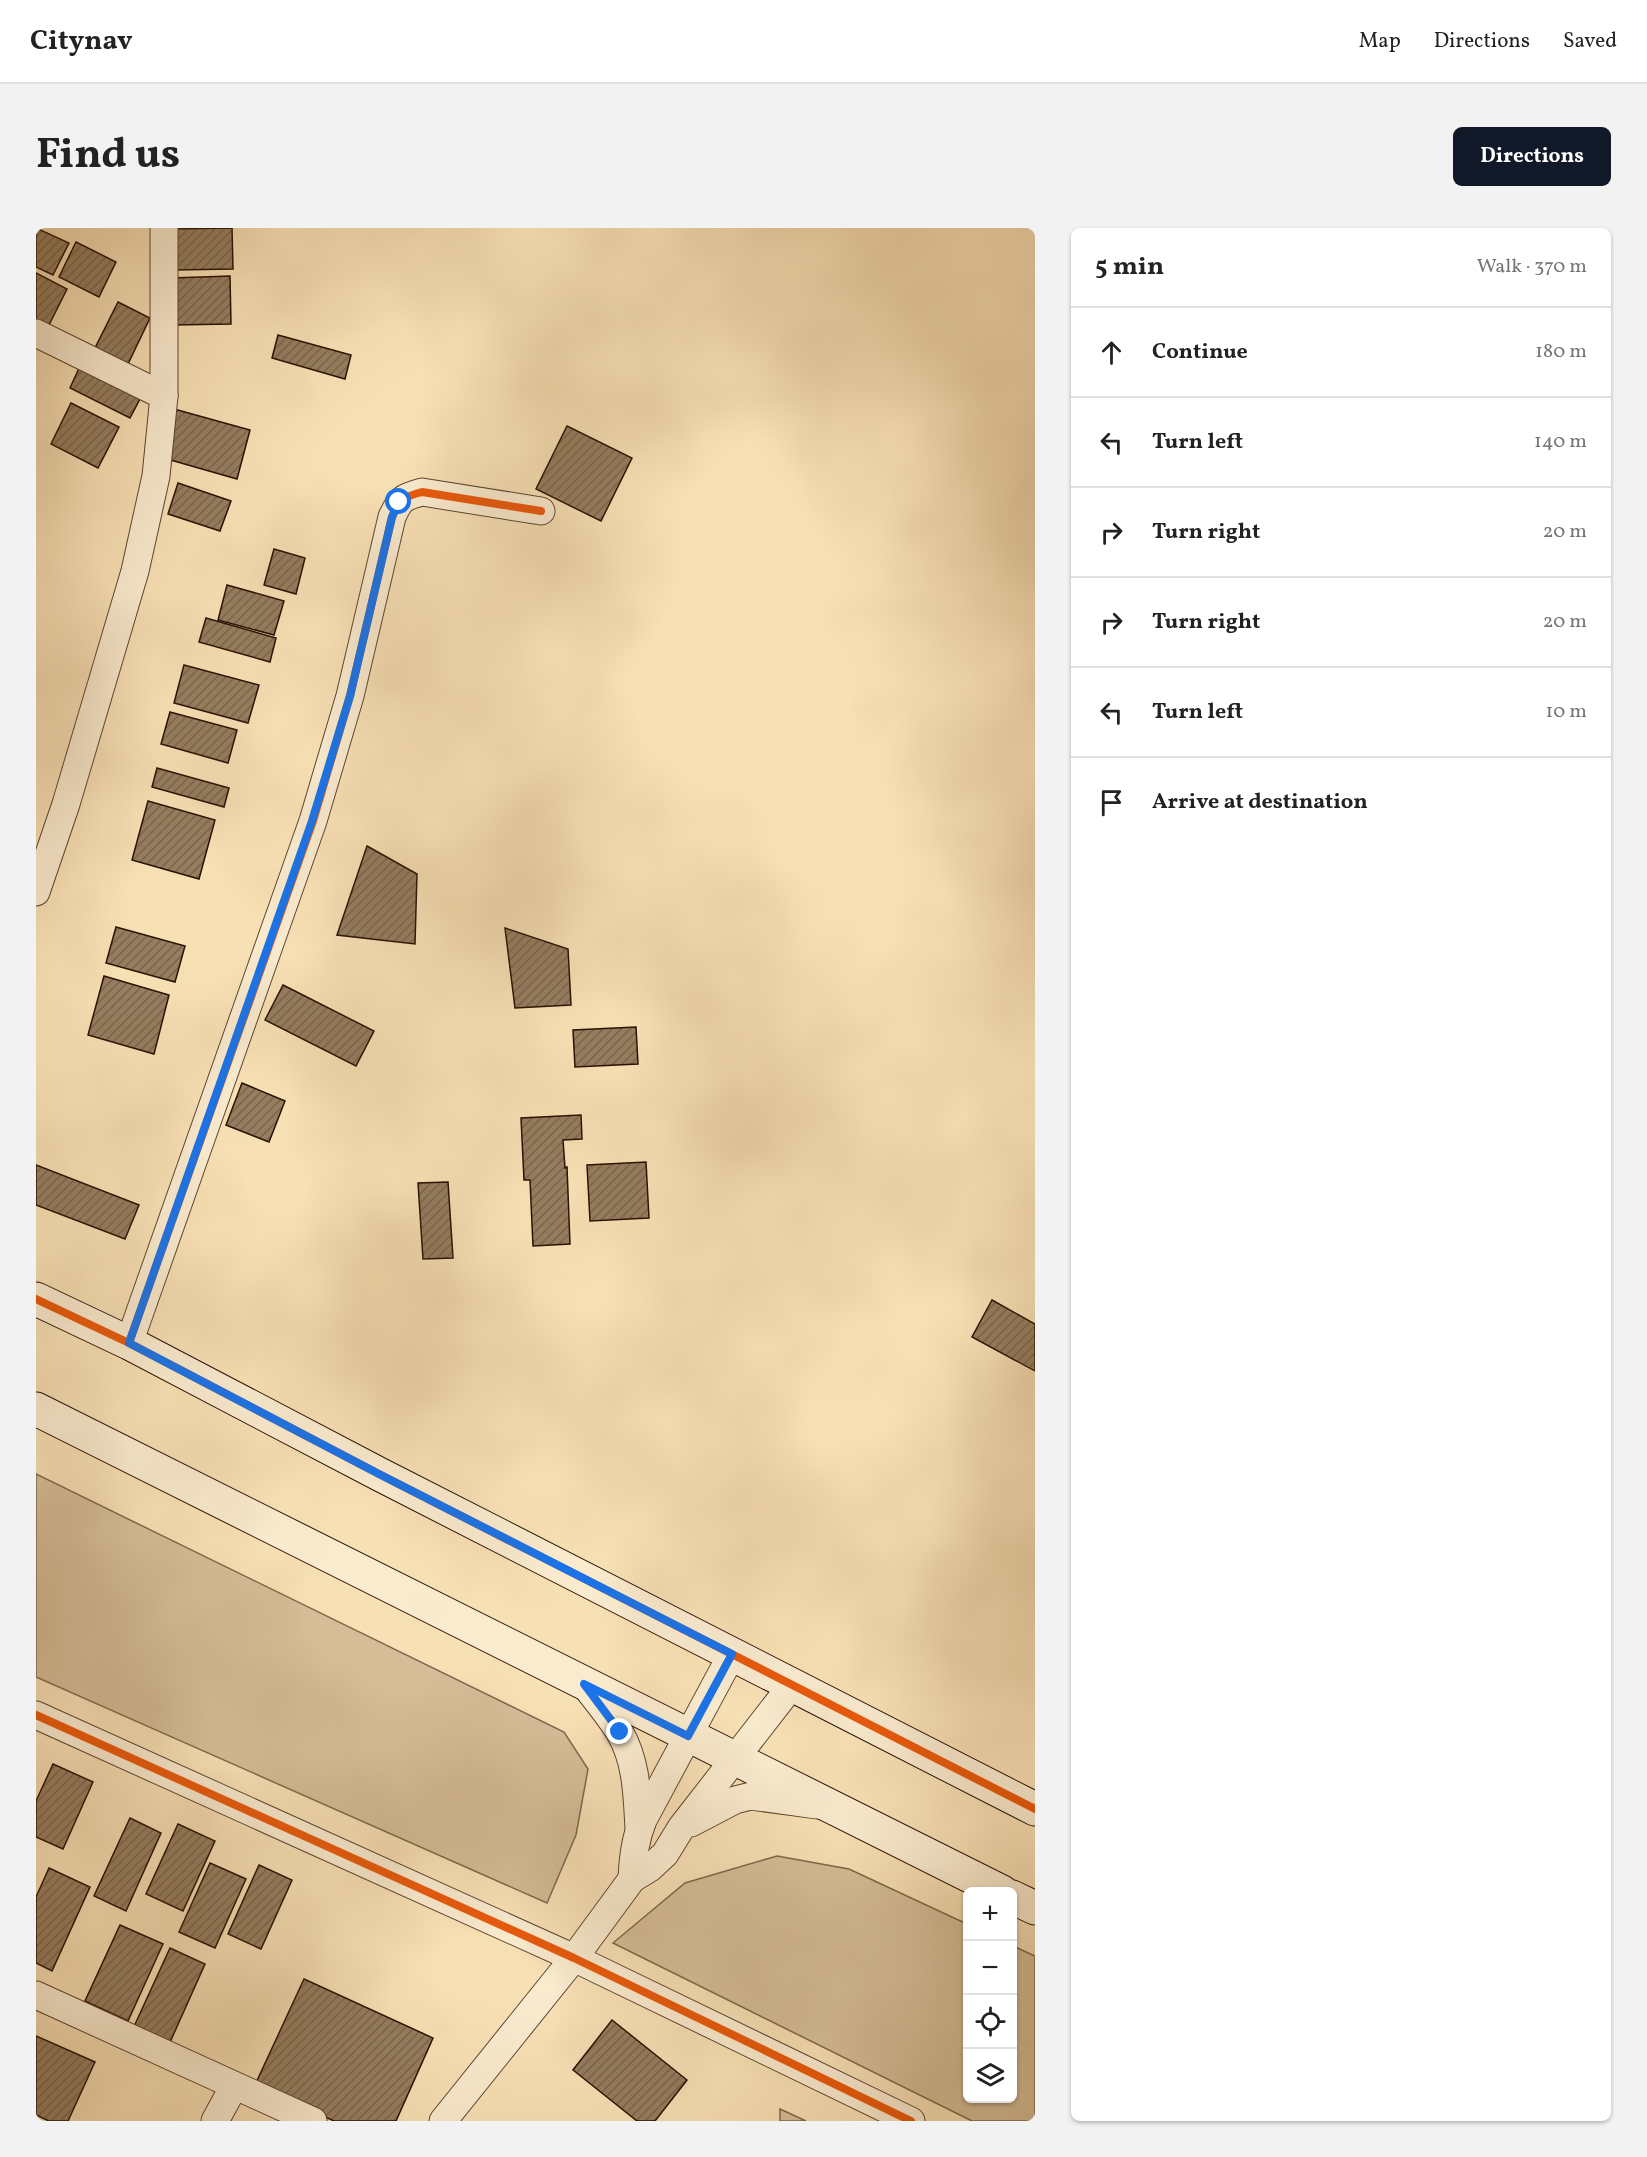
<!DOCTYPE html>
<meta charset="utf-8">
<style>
:root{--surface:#fff;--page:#f2f2f2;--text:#222;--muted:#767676;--line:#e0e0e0;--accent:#111827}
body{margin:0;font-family:Vollkorn,serif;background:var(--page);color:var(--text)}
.controls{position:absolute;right:18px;bottom:18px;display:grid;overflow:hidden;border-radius:9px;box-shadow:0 2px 4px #0004}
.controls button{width:54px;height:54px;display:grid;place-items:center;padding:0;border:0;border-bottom:2px solid var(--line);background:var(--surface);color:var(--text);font:30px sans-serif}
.stop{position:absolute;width:18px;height:18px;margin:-14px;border:4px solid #1a73e8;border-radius:50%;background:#fff}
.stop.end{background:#1a73e8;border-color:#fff;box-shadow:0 2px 6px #0008}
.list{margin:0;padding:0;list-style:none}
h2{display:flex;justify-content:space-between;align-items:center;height:78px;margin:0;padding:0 24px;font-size:26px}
h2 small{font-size:20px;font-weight:400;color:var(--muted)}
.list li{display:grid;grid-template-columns:39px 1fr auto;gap:18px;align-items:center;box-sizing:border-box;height:90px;padding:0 24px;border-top:2px solid var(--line)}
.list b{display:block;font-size:22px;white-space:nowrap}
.list em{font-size:20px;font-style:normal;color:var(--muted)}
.icon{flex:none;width:33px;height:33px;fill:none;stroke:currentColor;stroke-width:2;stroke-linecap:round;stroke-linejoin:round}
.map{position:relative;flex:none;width:999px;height:1893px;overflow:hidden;border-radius:9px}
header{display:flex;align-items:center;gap:36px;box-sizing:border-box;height:84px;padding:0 30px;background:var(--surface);border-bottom:2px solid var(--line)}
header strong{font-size:28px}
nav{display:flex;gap:33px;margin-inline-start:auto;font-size:21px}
.intro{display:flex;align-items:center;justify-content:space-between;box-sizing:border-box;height:144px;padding:0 36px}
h1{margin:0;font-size:42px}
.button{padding:15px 27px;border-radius:9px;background:var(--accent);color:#fff;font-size:21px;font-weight:700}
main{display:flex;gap:36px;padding:0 36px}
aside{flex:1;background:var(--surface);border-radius:9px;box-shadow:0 2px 4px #0004}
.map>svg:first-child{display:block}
</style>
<header>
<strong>Citynav</strong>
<nav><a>Map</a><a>Directions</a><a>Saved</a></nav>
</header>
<div class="intro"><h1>Find us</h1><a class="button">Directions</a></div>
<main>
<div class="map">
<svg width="999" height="1893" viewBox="0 0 999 1893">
<defs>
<pattern id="building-hatch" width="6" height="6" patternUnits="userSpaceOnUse" patternTransform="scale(1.5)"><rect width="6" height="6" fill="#957d5f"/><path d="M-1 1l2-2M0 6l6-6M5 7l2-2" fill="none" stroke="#7a654c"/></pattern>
</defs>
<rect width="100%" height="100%" fill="#f8e0b5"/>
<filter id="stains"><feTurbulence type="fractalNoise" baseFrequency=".00333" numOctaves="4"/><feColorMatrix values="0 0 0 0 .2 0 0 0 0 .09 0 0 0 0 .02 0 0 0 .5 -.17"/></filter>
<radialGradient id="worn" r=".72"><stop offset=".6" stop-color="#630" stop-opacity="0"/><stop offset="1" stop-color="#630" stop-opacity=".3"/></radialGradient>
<g fill="#d5bd97" stroke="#80674c" stroke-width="1.5">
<path d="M 0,1246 L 528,1504 L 552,1541 L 540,1607 L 511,1675 L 0,1449 Z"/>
<path d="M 741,1628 L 813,1641 L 931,1696 L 932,1870 L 976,1870 L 977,1718 L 999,1728 L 999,1893 L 936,1893 L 577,1715 L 649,1655 Z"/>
<path d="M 744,1881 L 770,1893 L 744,1893 Z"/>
</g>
<g fill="url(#building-hatch)" stroke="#2a1102" stroke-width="1.5">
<path d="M 0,0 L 33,15 L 17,47 L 0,39 Z"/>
<path d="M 196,0 L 197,41 L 137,42 L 137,1 Z"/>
<path d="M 40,14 L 80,34 L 63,69 L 23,49 Z"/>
<path d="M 0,45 L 31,61 L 9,105 L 0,100 Z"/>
<path d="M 194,48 L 195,96 L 136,97 L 135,50 Z"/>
<path d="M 82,74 L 114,90 L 91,138 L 58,122 Z"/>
<path d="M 242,107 L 315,127 L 309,151 L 236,130 Z"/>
<path d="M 45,136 L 106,167 L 94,190 L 34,160 Z"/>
<path d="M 35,175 L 83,199 L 62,240 L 15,216 Z"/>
<path d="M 138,181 L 214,202 L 201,251 L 124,229 Z"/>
<path d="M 531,198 L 596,230 L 565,293 L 500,261 Z"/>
<path d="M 142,255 L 195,273 L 184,303 L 132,286 Z"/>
<path d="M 238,321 L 269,330 L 260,366 L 228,357 Z"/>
<path d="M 191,357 L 248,373 L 238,407 L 182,392 Z"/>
<path d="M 170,390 L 240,410 L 234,434 L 163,414 Z"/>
<path d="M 148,437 L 223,457 L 212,495 L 138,475 Z"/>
<path d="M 134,484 L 201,502 L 192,535 L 125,516 Z"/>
<path d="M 121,540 L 193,560 L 188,579 L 116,559 Z"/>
<path d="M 112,573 L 179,592 L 163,651 L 96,632 Z"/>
<path d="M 331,618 L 381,646 L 379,716 L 301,707 Z"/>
<path d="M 80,699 L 149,718 L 139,754 L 70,735 Z"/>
<path d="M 469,700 L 532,721 L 535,777 L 479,780 Z"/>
<path d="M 68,748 L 133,767 L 118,826 L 52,807 Z"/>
<path d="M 247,757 L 338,803 L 320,838 L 229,792 Z"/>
<path d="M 600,799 L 602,836 L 539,839 L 537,802 Z"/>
<path d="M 206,855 L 249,873 L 233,914 L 190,897 Z"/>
<path d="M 545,887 L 546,911 L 527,912 L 529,940 L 531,939 L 534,1016 L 497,1018 L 494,952 L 488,952 L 485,890 Z"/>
<path d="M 610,934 L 613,990 L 554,993 L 551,937 Z"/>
<path d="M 0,937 L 103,977 L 89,1011 L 0,977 Z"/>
<path d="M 412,954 L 417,1030 L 387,1031 L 382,955 Z"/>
<path d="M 956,1072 L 999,1096 L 999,1143 L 936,1109 Z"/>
<path d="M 17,1536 L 57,1554 L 27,1621 L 0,1609 L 0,1573 Z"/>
<path d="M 94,1590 L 125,1605 L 90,1683 L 58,1668 Z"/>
<path d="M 142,1596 L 179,1613 L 147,1683 L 110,1666 Z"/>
<path d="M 174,1635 L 210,1651 L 179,1720 L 143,1704 Z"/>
<path d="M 223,1637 L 256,1652 L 225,1721 L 192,1706 Z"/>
<path d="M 13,1640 L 54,1659 L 16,1743 L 0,1735 L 0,1669 Z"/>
<path d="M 84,1697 L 127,1716 L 92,1793 L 49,1773 Z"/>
<path d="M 134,1720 L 169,1736 L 131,1821 L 95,1805 Z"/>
<path d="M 268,1751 L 397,1810 L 360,1893 L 298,1893 L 219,1857 Z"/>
<path d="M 576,1792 L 651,1852 L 619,1893 L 601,1893 L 537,1842 Z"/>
<path d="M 0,1808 L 59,1834 L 32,1893 L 13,1893 L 0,1887 Z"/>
</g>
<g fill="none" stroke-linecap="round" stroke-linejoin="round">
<defs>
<g id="street">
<path d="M 0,105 L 128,168"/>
<path d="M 0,664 L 30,576 L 99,343 L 120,248 L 128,168 L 128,0"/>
<path d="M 93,1115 L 277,593 L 314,468 L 356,289 C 364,271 367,269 386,264 L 505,283"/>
<path d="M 548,1456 C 560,1472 574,1488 584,1505 C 601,1534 601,1568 603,1600"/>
<path d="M 0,1487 L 538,1730 L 875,1893"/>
<path d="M 655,1595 L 699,1572 L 715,1568 L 781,1577"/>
<path d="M 596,1651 C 597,1629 599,1612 607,1592 L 696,1426"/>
<path d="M 0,1767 L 277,1893"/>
<path d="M 179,1893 L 198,1858"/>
<path d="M 407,1893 L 538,1730 L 596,1651 L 614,1640 L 629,1626 L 645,1600 L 756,1457"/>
</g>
<g id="secondary">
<path d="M 0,1071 L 93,1115 L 343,1246 L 999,1581"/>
<path d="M 0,1181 L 966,1664"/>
<path d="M 976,1669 L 999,1680"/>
</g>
</defs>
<use href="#street" stroke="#5e452f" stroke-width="29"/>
<use href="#secondary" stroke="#2a1102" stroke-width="35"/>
<use href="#street" stroke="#faebcf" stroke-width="27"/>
<use href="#secondary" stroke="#faebcf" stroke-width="33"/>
<defs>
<g id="cycleway">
<path d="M 0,1071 L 93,1115 L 343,1246 L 999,1581"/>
<path d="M 93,1115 L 277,593 L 314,468 L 356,289 C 364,271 367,269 386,264 L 505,283"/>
<path d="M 0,1487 L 538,1730 L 875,1893"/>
</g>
</defs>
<use href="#cycleway" stroke="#faebcf" stroke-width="11"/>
<use href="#cycleway" stroke="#e8590c" stroke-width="8"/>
</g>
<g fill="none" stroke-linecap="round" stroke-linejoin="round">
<path stroke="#1a73e8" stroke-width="8" d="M 363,274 L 356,289 L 314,468 L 276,593 L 93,1115 L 343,1246 L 696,1426 L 652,1508 L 548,1456 L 584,1504"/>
</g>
<rect width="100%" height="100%" filter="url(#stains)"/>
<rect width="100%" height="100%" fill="url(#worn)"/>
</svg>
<div class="controls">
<button>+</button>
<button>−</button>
<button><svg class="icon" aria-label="locate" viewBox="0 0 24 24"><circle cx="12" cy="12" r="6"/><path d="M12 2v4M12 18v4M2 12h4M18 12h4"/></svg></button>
<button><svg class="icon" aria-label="layers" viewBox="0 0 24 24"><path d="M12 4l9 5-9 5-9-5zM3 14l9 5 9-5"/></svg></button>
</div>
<div class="stop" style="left:363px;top:274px"></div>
<div class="stop end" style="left:584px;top:1504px"></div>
</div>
<aside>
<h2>5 min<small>Walk · 370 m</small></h2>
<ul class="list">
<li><svg class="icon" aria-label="ahead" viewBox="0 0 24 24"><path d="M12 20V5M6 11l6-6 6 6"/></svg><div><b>Continue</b></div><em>180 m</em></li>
<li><svg class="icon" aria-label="left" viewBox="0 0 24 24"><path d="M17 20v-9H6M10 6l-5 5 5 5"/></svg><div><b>Turn left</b></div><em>140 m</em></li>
<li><svg class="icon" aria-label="right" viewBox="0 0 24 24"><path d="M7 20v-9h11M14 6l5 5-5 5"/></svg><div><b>Turn right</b></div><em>20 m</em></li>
<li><svg class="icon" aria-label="right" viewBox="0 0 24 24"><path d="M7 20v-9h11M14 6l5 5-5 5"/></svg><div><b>Turn right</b></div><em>20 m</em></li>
<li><svg class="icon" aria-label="left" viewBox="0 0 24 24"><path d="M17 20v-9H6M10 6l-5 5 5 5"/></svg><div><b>Turn left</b></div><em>10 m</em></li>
<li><svg class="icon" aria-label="arrive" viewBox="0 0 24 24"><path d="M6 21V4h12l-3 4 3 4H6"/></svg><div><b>Arrive at destination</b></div></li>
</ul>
</aside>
</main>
